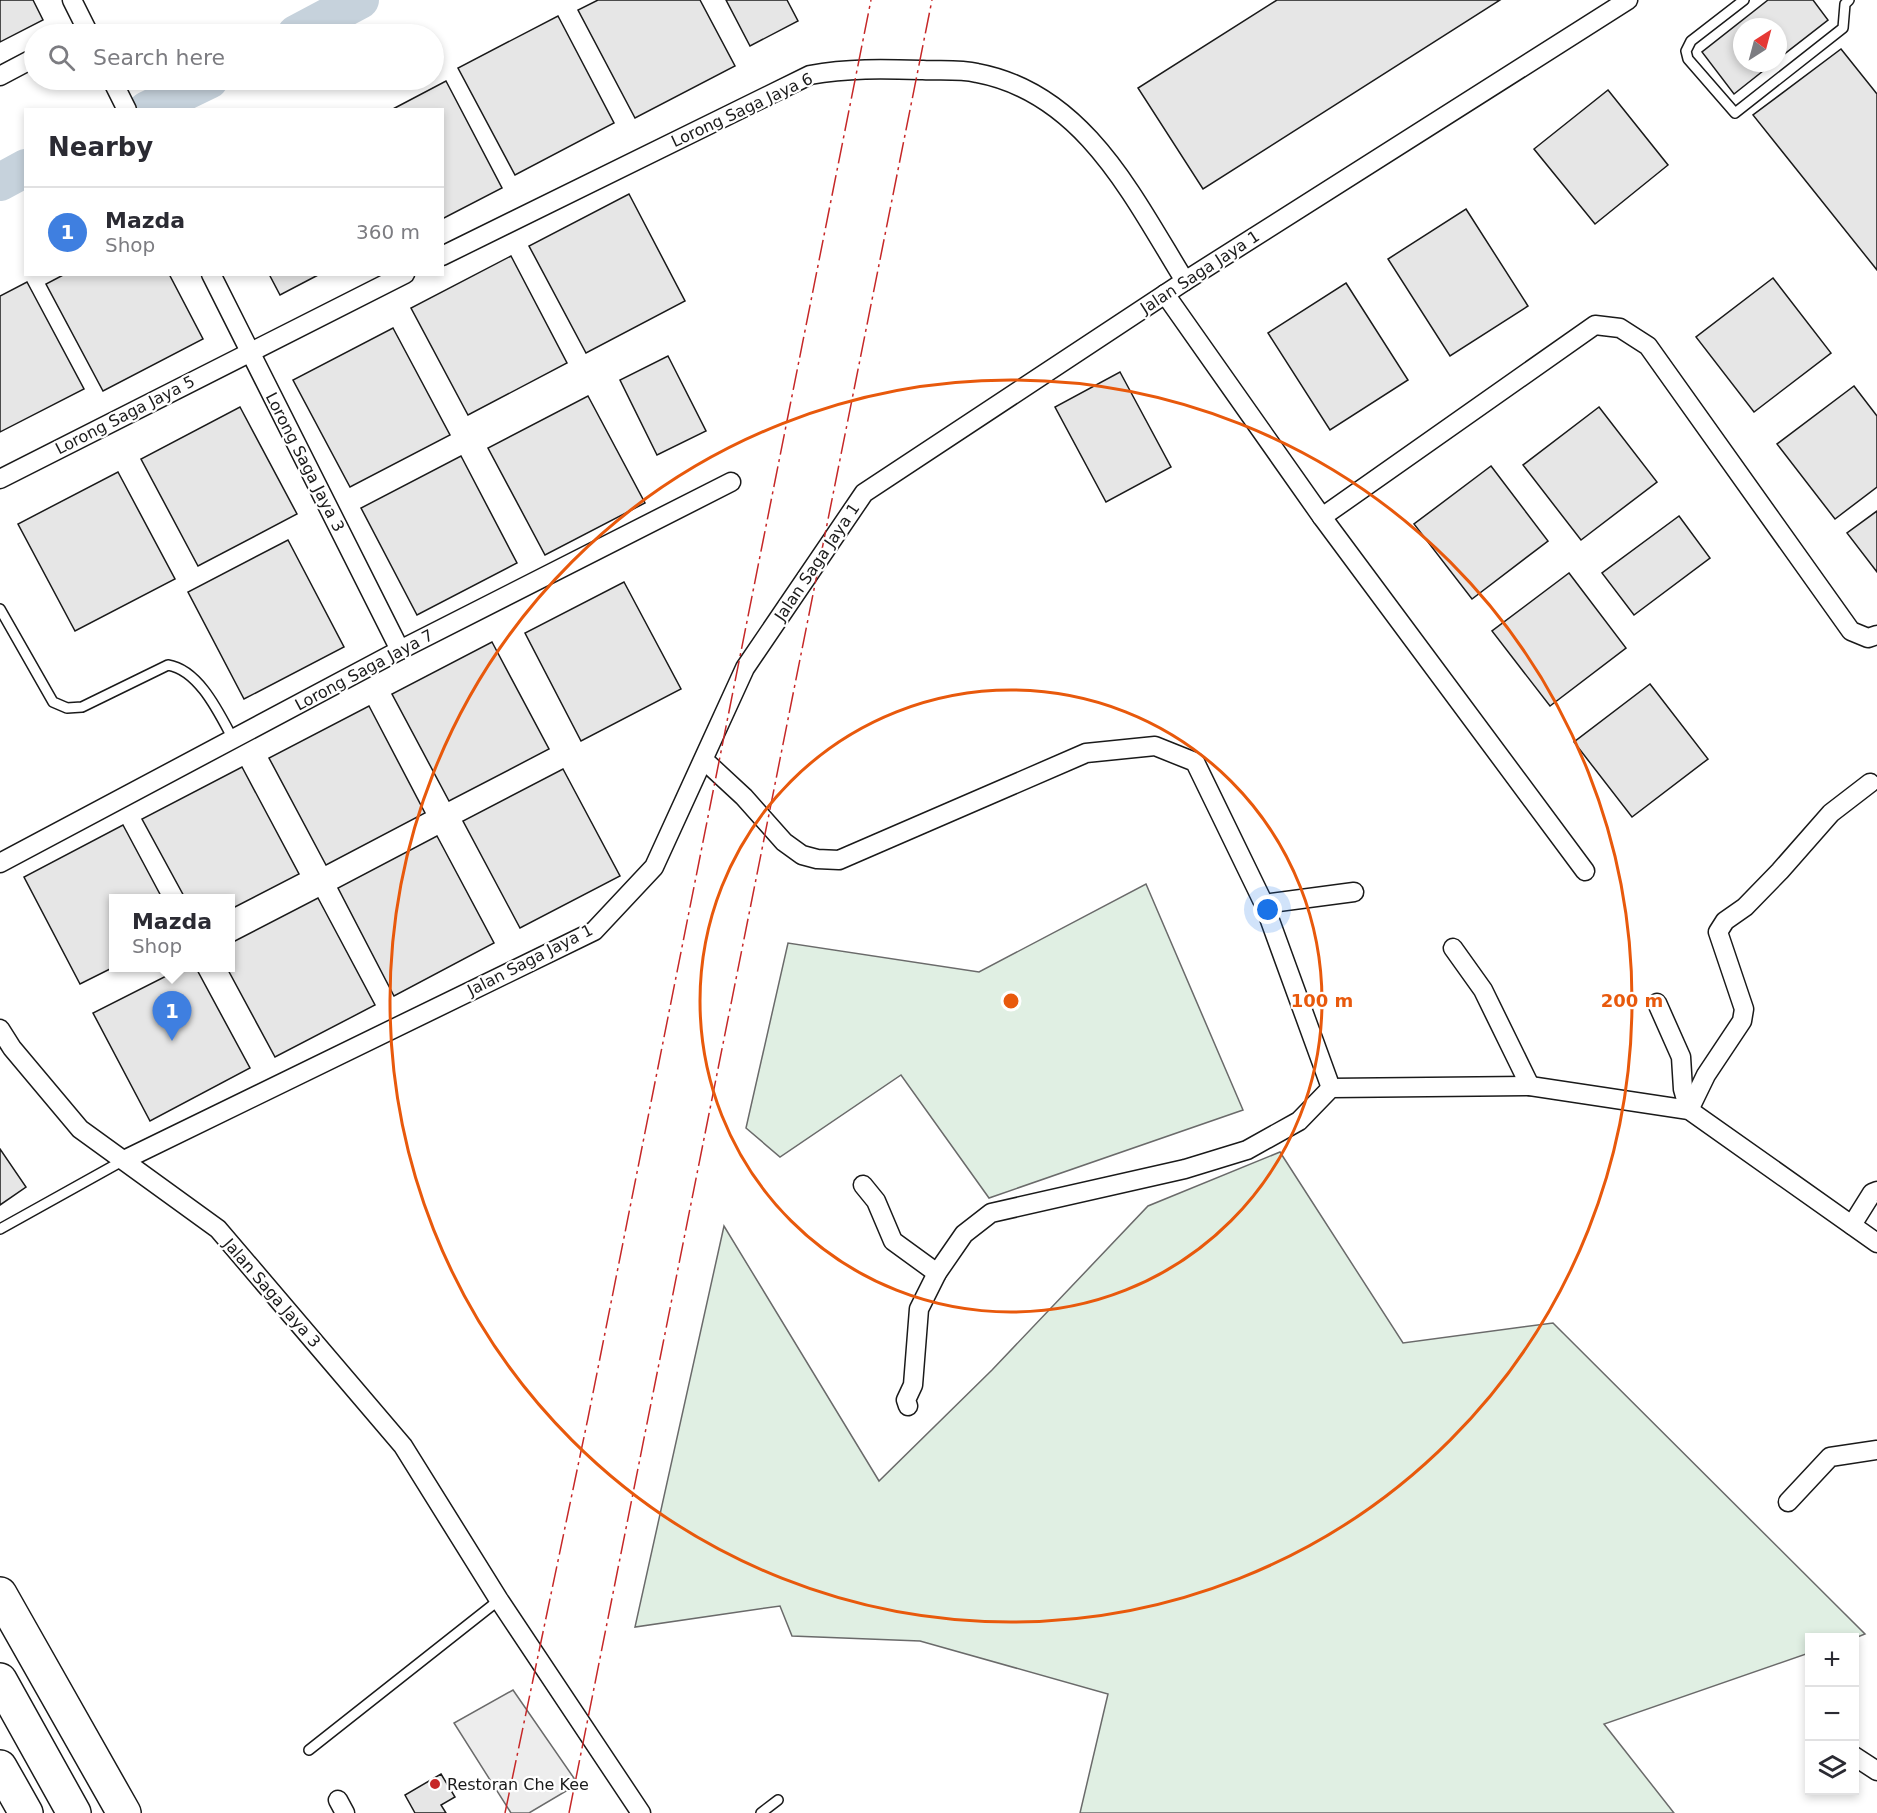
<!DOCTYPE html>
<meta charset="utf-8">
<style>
:root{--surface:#fff;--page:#f7f7f7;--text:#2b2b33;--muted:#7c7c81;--line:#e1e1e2;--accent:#db2777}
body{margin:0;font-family:"DejaVu Sans",sans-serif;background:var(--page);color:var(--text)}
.controls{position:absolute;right:18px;bottom:18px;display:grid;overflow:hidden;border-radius:0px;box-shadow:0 3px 9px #0003}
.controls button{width:54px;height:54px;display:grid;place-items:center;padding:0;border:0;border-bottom:2px solid var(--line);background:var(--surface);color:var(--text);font:30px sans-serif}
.compass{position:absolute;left:1733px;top:18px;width:54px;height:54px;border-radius:50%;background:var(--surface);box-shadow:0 3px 9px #0003;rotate:36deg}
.you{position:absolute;left:1268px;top:910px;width:21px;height:21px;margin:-15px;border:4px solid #fff;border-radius:50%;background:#1a73e8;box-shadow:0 0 0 9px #1a73e833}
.badge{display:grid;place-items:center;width:39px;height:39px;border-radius:50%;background:var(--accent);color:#fff;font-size:20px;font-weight:700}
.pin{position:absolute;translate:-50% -50px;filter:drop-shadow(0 2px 3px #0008)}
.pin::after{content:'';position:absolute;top:32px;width:21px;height:18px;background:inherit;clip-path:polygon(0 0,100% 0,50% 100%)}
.popup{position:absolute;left:109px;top:894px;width:126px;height:78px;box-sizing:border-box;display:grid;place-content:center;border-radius:0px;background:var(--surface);filter:drop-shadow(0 2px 4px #0005);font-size:20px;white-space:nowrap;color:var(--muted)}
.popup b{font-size:22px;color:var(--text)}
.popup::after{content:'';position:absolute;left:50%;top:100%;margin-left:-12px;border:12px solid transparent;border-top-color:var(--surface)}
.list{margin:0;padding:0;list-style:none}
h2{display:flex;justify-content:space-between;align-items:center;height:78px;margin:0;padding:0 24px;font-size:26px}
h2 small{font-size:20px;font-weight:400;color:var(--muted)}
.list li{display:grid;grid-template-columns:39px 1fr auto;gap:18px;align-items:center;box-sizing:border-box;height:90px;padding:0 24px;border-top:2px solid var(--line)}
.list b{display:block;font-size:22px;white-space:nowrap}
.list p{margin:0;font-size:20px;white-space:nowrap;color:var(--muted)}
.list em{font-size:20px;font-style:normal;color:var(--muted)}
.icon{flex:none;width:33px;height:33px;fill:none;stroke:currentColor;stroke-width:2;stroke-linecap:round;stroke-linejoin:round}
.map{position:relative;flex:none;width:1877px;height:1813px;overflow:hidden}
.search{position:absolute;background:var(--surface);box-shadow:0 3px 9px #0003;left:24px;top:24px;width:420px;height:66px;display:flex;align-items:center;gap:15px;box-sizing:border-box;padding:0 21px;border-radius:33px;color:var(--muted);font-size:22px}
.panel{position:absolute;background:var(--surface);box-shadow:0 3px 9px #0003;left:24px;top:108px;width:420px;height:168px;border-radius:0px}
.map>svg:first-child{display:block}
</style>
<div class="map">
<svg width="1877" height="1813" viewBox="0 0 1877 1813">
<rect width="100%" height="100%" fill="#fff"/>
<g fill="#e0efe3" stroke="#6a6a6a" stroke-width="1.5">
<path d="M 1146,884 L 1243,1110 L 989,1198 L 901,1075 L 780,1157 L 746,1128 L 788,943 L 979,972 Z"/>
<path d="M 1280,1152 L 1403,1343 L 1553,1323 L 1865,1634 L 1855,1638 L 1810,1638 L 1809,1653 L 1604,1724 L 1674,1813 L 1080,1813 L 1108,1694 L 920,1641 L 792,1636 L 780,1606 L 635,1627 L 724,1226 L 879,1481 L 992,1370 L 1148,1206 Z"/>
</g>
<path fill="#ededed" stroke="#6a6a6a" stroke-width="1.5" d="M 513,1690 L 578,1784 L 529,1813 L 511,1813 L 454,1723 Z"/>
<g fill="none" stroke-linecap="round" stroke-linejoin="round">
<g stroke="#c6d2dc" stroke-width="38">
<path d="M 296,34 L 360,0"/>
<path d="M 147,110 L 209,80"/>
<path d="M 0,182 L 26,168"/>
</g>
</g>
<g fill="#e6e6e6" stroke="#1a1a1a" stroke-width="1.5">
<path d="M 0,0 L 33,0 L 43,20 L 0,42 Z"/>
<path d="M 598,0 L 700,0 L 735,66 L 635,118 L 578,10 Z"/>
<path d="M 726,0 L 787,0 L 798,21 L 750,46 Z"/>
<path d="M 1277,0 L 1500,0 L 1203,189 L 1138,88 Z"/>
<path d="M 1768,0 L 1813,0 L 1828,20 L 1778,59 L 1778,27 L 1742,27 L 1742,63 L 1773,63 L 1734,94 L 1702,52 Z"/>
<path d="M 558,16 L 614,123 L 515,175 L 458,68 Z"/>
<path d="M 1841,49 L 1877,94 L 1877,270 L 1753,115 Z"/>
<path d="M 446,81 L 502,188 L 442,219 L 442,110 L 391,110 Z"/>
<path d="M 1608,90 L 1668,165 L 1595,224 L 1534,149 Z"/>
<path d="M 629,194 L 685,301 L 586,353 L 529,246 Z"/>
<path d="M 1466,209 L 1528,306 L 1450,356 L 1388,259 Z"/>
<path d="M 511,256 L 567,363 L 468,415 L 411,308 Z"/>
<path d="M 65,274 L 169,274 L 203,339 L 103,391 L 46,284 Z"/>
<path d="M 269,274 L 320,274 L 280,295 Z"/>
<path d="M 1773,278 L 1831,353 L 1754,412 L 1696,337 Z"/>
<path d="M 27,282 L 84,389 L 0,432 L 0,296 Z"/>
<path d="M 1346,283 L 1408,380 L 1330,430 L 1268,333 Z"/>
<path d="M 393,328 L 450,435 L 350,487 L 293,380 Z"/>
<path d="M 668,356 L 706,431 L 657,455 L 620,380 Z"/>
<path d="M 1120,372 L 1171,467 L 1106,502 L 1055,407 Z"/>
<path d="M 1854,386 L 1877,416 L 1877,487 L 1835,519 L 1777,444 Z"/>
<path d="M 588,396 L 645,503 L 545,555 L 488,448 Z"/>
<path d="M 240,407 L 297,514 L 198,566 L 141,459 Z"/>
<path d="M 1599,407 L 1657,482 L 1581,540 L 1523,465 Z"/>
<path d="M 461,456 L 517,563 L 417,615 L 361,508 Z"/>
<path d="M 1491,466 L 1548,541 L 1472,599 L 1414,524 Z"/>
<path d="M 118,472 L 175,579 L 75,631 L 18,524 Z"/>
<path d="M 1877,511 L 1877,572 L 1847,533 Z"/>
<path d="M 1679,516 L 1710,558 L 1634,615 L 1602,573 Z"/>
<path d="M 288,540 L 344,647 L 244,699 L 188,592 Z"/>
<path d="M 1569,573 L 1626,648 L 1550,706 L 1492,631 Z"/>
<path d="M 624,582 L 681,689 L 581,741 L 525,633 Z"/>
<path d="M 492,642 L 549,749 L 449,801 L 392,694 Z"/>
<path d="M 1650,684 L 1708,759 L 1632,817 L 1574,742 Z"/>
<path d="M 369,706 L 425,813 L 326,865 L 269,758 Z"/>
<path d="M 242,767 L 299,874 L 231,909 L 231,898 L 185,898 L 142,819 Z"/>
<path d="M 563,769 L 620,876 L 520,928 L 463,821 Z"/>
<path d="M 123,825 L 162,898 L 114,898 L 114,967 L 80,984 L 24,877 Z"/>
<path d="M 437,836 L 494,943 L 394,996 L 338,888 Z"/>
<path d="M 318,898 L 375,1005 L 275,1057 L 227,968 L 231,968 L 231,943 Z"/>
<path d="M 182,968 L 196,968 L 250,1068 L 150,1121 L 93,1013 Z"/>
<path d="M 0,1149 L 26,1187 L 0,1205 Z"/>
<path d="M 441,1774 L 455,1797 L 441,1805 L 446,1813 L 415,1813 L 405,1795 Z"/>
</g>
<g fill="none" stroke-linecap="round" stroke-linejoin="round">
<defs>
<g id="lane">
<path d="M 1744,0 L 1691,41 L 1686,51 L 1688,59 L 1735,113 L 1843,28 L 1845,4 L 1849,0"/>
<path d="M 0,609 L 53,702 L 67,708 L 82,707 L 168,665 C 199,670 219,713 233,739"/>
<path d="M 0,1229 L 124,1160"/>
<path d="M 309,1750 L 499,1600"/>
<path d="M 761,1813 L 778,1800"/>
</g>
<g id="street">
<path d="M 72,0 L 89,34"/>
<path d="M 0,76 L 34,58"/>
<path d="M 112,80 L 127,110"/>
<path d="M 442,256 L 810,75 C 849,68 883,69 923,70 C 940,71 960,69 977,73 C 1084,93 1133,197 1185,281"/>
<path d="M 211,274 L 400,650"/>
<path d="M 1165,294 L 1322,517 L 1585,871"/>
<path d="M 0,479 L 405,274"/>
<path d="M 1322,517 L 1595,325 L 1620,328 L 1648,346 L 1851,631 L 1868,638 L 1877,635"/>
<path d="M 704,760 L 744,797 L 784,842 L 802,855 L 817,859 L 839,860 L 1086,753 L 1155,746 L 1195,762 L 1264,904 L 1331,1088"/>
<path d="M 0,863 L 400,650 L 731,482"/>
<path d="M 1264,904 L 1354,892"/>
<path d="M 1453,948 L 1483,990 L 1530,1086"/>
<path d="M 1657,1003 L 1681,1057 L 1683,1089 L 1689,1110"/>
<path d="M 0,1029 L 12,1048 L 80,1129 L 218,1229 L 403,1446 L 499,1600 L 641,1813"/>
<path d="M 1689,1110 L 1706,1075 L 1742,1021 L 1744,1009 L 1718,932 L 1725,921 L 1745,907 L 1780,871 L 1831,813 L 1870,783"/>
<path d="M 124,1160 L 594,931 L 654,867 L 745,668 L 864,493 L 1185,281 L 1628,0"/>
<path d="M 863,1185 L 876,1201 L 893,1241 L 937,1273"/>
<path d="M 1852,1225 L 1872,1193 L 1877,1191"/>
<path d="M 908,1406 L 906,1400 L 913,1385 L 919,1309 L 937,1273 L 964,1234 L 991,1213 L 1185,1169 L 1247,1150 L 1299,1121 L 1331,1088 L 1530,1086 L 1689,1110 L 1877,1243"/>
<path d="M 1788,1502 L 1830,1457 L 1877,1450"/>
<path d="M 1854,1756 L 1877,1771"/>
<path d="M 338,1800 L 345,1813"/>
</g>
<g id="highway">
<path d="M 0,1594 L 124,1813"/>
<path d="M 0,1680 L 74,1813"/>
<path d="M 0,1767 L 26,1813"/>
</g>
</defs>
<use href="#lane" stroke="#1a1a1a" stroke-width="12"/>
<use href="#street" stroke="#1a1a1a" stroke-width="21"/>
<use href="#highway" stroke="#1a1a1a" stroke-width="36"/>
<use href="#lane" stroke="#fff" stroke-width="9"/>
<use href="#street" stroke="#fff" stroke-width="18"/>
<use href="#highway" stroke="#fff" stroke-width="33"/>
<g stroke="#c62828" stroke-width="1.5" stroke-dasharray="21 4.5 3 4.5" stroke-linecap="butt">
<path d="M 505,1813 L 588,1418 L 871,0"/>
<path d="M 569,1813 L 932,0"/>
</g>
</g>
<g fill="none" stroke="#e8590c" stroke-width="3">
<circle cx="1011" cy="1001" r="311"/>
<circle cx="1011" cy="1001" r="621"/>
</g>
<circle fill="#c62828" stroke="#fff" stroke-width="2" cx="435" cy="1784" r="6"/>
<g text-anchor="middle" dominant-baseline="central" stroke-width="4.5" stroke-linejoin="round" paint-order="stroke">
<g font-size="16" fill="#1a1a1a" stroke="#fff">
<text transform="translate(742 110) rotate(-25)">Lorong Saga Jaya 6</text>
<text transform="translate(1200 272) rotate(-33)">Jalan Saga Jaya 1</text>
<text transform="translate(125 415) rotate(-27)">Lorong Saga Jaya 5</text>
<text transform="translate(305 462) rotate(63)">Lorong Saga Jaya 3</text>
<text transform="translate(817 562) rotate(-56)">Jalan Saga Jaya 1</text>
<text transform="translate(364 670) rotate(-28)">Lorong Saga Jaya 7</text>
<text transform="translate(530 960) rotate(-27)">Jalan Saga Jaya 1</text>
<text transform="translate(272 1293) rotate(49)">Jalan Saga Jaya 3</text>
</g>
<g font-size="16" fill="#1a1a1a" stroke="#fff" text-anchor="start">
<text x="447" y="1784">Restoran Che Kee</text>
</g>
</g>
<circle cx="1011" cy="1001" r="9" fill="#e8590c" stroke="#fff" stroke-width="3"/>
<g font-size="18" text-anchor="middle" font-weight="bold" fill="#e8590c" stroke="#fff" stroke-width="4.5" stroke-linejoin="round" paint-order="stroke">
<text x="1322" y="1007">100 m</text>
<text x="1632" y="1007">200 m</text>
</g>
</svg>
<div class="controls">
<button>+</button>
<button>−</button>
<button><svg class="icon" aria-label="layers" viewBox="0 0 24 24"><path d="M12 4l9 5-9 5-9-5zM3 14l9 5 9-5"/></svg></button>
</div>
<svg class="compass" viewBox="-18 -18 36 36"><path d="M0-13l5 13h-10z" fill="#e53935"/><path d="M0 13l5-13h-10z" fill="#7c7c81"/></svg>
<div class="you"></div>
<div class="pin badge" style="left:172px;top:1041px;background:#3f7fe0">1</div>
<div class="popup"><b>Mazda</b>Shop</div>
<div class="search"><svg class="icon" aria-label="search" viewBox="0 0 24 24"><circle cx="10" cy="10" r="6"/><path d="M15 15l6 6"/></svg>Search here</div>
<section class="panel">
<h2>Nearby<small></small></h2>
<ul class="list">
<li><span class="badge" style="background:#3f7fe0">1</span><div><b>Mazda</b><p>Shop</p></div><em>360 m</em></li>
</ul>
</section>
</div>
